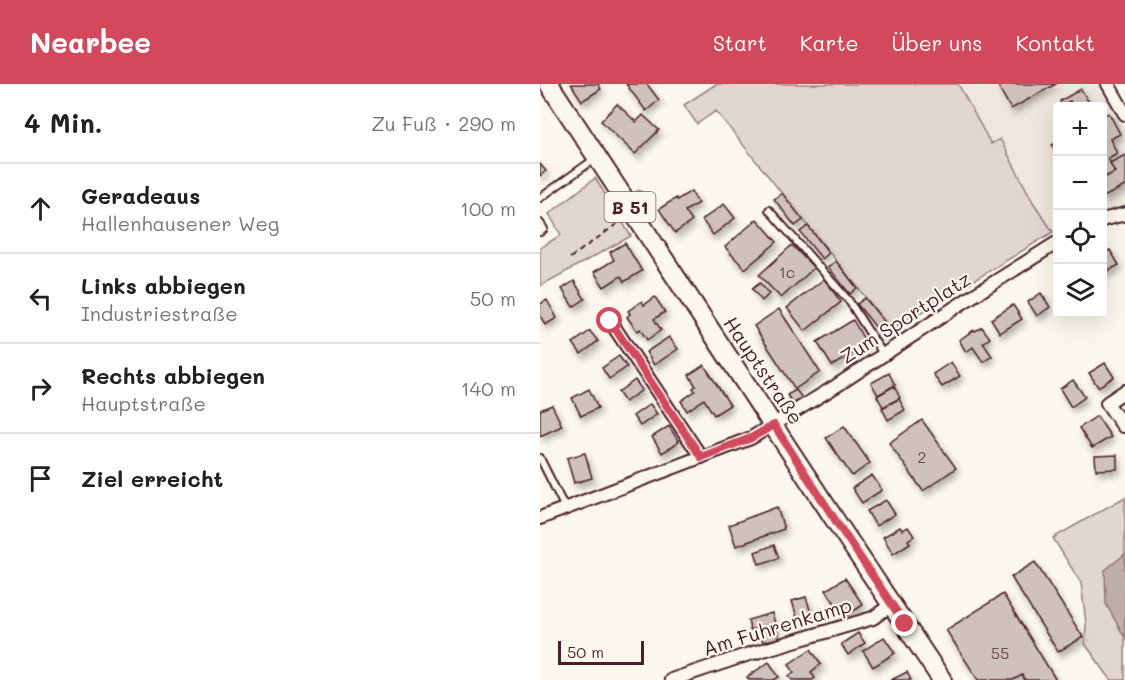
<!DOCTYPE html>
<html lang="de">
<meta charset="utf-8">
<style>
:root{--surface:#fff;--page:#f6f6f6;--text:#202124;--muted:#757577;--line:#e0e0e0;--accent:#d1495b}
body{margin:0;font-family:Mali,sans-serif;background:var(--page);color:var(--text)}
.controls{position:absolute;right:18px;top:18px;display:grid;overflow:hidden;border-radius:6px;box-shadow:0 6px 24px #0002}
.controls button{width:54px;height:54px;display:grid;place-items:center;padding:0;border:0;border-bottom:2px solid var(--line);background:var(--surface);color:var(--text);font:30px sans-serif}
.scale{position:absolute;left:18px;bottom:15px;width:86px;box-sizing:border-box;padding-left:6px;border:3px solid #4a1f2b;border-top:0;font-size:16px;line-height:21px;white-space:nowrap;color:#4a1f2b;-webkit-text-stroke:4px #fbf7ec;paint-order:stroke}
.stop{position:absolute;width:18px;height:18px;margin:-14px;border:4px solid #d1495b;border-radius:50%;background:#fff}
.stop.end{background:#d1495b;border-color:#fff;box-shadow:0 2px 6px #0008}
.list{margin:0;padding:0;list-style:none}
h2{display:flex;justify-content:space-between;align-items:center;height:78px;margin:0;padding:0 24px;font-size:26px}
h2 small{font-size:20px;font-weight:400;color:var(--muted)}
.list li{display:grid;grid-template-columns:39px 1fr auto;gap:18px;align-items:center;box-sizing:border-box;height:90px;padding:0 24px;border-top:2px solid var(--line)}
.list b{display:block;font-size:22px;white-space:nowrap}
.list p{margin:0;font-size:20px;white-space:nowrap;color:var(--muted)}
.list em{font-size:20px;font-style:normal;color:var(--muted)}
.icon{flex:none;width:33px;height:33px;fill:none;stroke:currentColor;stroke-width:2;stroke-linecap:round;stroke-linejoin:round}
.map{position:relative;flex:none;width:585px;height:596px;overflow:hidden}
header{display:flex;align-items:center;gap:36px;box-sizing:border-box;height:84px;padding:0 30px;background:var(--accent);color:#fff}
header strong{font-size:28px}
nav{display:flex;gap:33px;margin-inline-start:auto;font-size:21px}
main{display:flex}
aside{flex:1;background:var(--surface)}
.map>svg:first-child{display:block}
</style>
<header>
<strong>Nearbee</strong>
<nav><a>Start</a><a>Karte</a><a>Über uns</a><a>Kontakt</a></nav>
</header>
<main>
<aside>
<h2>4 Min.<small>Zu Fuß · 290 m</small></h2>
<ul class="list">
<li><svg class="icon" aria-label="ahead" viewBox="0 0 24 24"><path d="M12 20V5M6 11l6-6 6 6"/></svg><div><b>Geradeaus</b><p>Hallenhausener Weg</p></div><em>100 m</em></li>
<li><svg class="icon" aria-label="left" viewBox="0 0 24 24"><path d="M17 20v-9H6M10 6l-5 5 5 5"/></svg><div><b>Links abbiegen</b><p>Industriestraße</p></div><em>50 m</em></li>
<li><svg class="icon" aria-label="right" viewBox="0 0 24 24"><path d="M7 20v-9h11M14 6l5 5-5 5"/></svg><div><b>Rechts abbiegen</b><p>Hauptstraße</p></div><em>140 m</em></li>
<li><svg class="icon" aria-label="arrive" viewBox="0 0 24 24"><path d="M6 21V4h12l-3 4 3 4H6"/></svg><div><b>Ziel erreicht</b></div></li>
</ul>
</aside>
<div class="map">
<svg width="585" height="596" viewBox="0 0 585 596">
<defs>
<filter id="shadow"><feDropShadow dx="3" dy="5" stdDeviation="3" flood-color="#0004"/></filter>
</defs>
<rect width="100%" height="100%" fill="#fbf7ec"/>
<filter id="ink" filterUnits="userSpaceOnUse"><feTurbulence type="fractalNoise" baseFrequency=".0167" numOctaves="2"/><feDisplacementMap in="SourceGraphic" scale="12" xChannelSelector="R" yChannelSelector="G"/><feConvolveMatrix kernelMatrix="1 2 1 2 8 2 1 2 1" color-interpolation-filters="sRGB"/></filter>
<g filter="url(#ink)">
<path fill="#eee7de" d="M 418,0 L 560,0 L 585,44 L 585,122 L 563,127 L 562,22 L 518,22 L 518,146 L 513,148 L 493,118 L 461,56 L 451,61 Z"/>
<g fill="#e2d7d0" stroke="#967b7e" stroke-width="1.5">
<path d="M 176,0 L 418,0 L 451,60 L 460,55 L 493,118 L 513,148 L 358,243 L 356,239 L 350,244 L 176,27 L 157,40 L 144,21 Z"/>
<path d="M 55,94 L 91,152 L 0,202 L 0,164 L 21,151 L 9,130 Z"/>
<path d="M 585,413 L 585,596 L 572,596 L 569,593 L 545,560 L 546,539 L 541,499 L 513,454 Z"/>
</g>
<path fill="#bfadaa" stroke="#907477" stroke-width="1.5" d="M 585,470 L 585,554 L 566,520 L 565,486 Z"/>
<g fill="#cfc2bc" stroke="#4a1f2b" stroke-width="1.5" filter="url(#shadow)">
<path d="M 31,0 L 58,0 L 61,5 L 42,17 Z"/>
<path d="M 86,0 L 107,0 L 119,16 L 106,27 Z"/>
<path d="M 457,0 L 516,0 L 471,25 Z"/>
<path d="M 541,5 L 551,22 L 533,22 L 530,17 L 522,21 L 520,17 Z"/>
<path d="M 77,20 L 96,38 L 103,31 L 119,46 L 95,70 L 61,37 Z"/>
<path d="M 569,29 L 580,50 L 570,55 L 577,69 L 568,74 L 575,88 L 562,95 L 562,32 Z"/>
<path d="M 518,58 L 518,72 L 512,61 Z"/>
<path d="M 585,71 L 585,104 L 584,102 L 562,114 L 562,95 L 575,88 L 570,79 Z"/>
<path d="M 0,80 L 6,87 L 0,92 Z"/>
<path d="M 151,107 L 158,119 L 145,127 L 152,137 L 135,149 L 119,125 L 136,114 L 137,116 Z"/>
<path d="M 242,109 L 263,136 L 255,142 L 234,115 Z"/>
<path d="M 184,120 L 195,134 L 173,151 L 162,136 Z"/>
<path d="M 217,135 L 237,158 L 205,185 L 185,163 Z"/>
<path d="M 268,142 L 289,169 L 282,175 L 260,148 Z"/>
<path d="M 85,159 L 102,187 L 84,198 L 81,192 L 64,203 L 54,188 L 74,176 L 70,168 Z"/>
<path d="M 252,161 L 274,184 L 241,214 L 219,191 Z"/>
<path d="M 570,166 L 579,181 L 562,190 L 562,170 Z"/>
<path d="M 296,177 L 317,204 L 310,210 L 288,183 Z"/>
<path d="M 284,195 L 301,218 L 265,247 L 247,224 Z"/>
<path d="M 34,197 L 45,215 L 33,223 L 22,205 Z"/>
<path d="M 220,199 L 229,210 L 222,217 L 212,205 Z"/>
<path d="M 501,209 L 510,223 L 497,232 L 488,218 Z"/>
<path d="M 115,213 L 125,228 L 114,235 L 121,246 L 107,256 L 100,245 L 97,247 L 87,233 L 90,230 L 88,227 L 102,217 L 104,221 Z"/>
<path d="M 325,214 L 350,245 L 342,251 L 317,220 Z"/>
<path d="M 7,216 L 17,234 L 5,241 L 0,231 L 0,220 Z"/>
<path d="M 473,221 L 482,235 L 460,249 L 451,235 Z"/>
<path d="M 239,225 L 280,288 L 255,305 L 214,242 Z"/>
<path d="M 313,236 L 327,261 L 292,282 L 277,258 Z"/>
<path d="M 442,243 L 450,254 L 443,259 L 452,272 L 443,278 L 433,263 L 426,268 L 419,256 L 434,246 L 435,247 Z"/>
<path d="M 50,247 L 58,257 L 41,270 L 33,259 Z"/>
<path d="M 129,253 L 138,265 L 114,281 L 106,268 Z"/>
<path d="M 79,272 L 87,283 L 69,295 L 62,284 Z"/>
<path d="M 411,278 L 420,292 L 402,303 L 393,290 Z"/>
<path d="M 565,279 L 574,293 L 558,303 L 549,289 Z"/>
<path d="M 164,281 L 190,321 L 174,331 L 164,315 L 147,327 L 141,317 L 155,307 L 153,304 L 156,302 L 149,291 Z"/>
<path d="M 349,289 L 355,301 L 338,311 L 331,299 Z"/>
<path d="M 95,296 L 102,306 L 85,318 L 78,308 Z"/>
<path d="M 533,296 L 545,313 L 531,323 L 520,305 Z"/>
<path d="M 354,302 L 360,314 L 343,323 L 337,312 Z"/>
<path d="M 49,305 L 58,324 L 41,332 L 32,314 Z"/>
<path d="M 256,306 L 262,314 L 253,320 L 247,311 Z"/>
<path d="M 359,315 L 365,326 L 348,336 L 342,324 Z"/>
<path d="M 110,320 L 117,330 L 100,342 L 93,332 Z"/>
<path d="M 12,321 L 22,342 L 0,352 L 0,326 Z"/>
<path d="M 557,332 L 571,353 L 552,364 L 539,344 Z"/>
<path d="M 382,336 L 416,384 L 383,407 L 349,359 Z"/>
<path d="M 129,342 L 139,358 L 122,369 L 112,353 Z"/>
<path d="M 304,342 L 330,379 L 312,392 L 286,354 Z"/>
<path d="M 45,369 L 52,394 L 34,399 L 27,374 Z"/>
<path d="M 577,371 L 577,385 L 556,386 L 555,372 Z"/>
<path d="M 332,391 L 342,406 L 322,419 L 312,404 Z"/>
<path d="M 346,416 L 355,430 L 336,442 L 327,427 Z"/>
<path d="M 237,423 L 244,445 L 196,462 L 189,441 Z"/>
<path d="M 360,443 L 362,446 L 368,443 L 374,452 L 368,456 L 370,459 L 353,470 L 343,453 Z"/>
<path d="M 234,461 L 239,474 L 219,480 L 215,468 Z"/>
<path d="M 495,478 L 543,553 L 518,568 L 471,493 Z"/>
<path d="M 305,494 L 323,521 L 304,533 L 286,506 Z"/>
<path d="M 463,510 L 516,596 L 485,596 L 482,591 L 473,596 L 438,596 L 406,546 Z"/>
<path d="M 266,513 L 272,532 L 258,536 L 252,517 Z"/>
<path d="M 232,529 L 239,554 L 223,558 L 219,544 L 210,546 L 208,536 Z"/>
<path d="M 318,549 L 325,559 L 308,571 L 301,560 Z"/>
<path d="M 344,553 L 355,569 L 333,583 L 323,567 Z"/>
<path d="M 271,565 L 281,580 L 271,588 L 275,594 L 272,596 L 252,596 L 249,592 L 254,588 L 249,580 Z"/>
<path d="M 229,578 L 239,593 L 234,596 L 209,596 L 207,593 Z"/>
<path d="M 367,588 L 371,596 L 351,596 Z"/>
</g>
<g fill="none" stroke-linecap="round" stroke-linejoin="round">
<defs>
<g id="service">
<path d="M 0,114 L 56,74"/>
<path d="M 229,126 L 309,217 L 343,270"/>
<path d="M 0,139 L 4,145 L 0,148"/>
<path d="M 0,374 L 25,424"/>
</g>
<g id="minor">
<path d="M 568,0 L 585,30"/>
<path d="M 562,136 L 585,130"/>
<path d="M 70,237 L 161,373"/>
<path d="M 585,307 L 567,319 L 583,342 L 585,341"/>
<path d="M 0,434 L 211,354 L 296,302 L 431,213 L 518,158"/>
<path d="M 131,596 L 206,571 L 333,534 L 352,520"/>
</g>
<path id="primary" d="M 9,0 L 299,442 L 402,596"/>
</defs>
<use href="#service" stroke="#4a1f2b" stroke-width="10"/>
<use href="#minor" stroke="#4a1f2b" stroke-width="16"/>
<use href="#primary" stroke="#4a1f2b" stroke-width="22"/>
<path stroke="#4a1f2b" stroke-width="2" stroke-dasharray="6 4.5" stroke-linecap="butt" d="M 30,174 L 81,137"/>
<use href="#service" stroke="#fbf7ec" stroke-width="6"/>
<use href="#minor" stroke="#fbf7ec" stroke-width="12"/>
<use href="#primary" stroke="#fbf7ec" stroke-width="18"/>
</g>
<circle fill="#af9a98" cx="99" cy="110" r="4.5"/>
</g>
<g fill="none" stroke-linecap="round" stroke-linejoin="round" filter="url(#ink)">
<path stroke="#d1495b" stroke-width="8" d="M 70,237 L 161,373 L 211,354 L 234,341 L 299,442 L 365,540"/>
</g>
<g text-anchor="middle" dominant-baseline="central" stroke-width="4.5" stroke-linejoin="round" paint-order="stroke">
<g font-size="16" fill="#6b484f">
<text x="247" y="187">1c</text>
<text x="382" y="372">2</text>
<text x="460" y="568">55</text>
</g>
<rect fill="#fbf7ec" stroke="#7f6065" stroke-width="1.5" x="64.5" y="108" width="51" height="30" rx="4.5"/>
<g font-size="18" font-weight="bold" fill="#4a1f2b">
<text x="90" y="123">B 51</text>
</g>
<g font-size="20" fill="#4a1f2b" stroke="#fbf7ec">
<text transform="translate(365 233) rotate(-33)">Zum Sportplatz</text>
<text transform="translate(224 286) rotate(56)">Hauptstraße</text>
<text transform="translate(237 542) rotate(-17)">Am Fuhrenkamp</text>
</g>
</g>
</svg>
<div class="controls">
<button>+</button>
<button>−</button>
<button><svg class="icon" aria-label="locate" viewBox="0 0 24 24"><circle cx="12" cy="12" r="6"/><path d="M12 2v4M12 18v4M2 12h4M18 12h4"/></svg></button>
<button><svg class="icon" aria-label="layers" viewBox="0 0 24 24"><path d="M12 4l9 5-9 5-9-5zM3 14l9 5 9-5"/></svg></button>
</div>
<div class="scale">50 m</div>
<div class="stop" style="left:70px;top:237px"></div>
<div class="stop end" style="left:365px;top:540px"></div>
</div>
</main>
